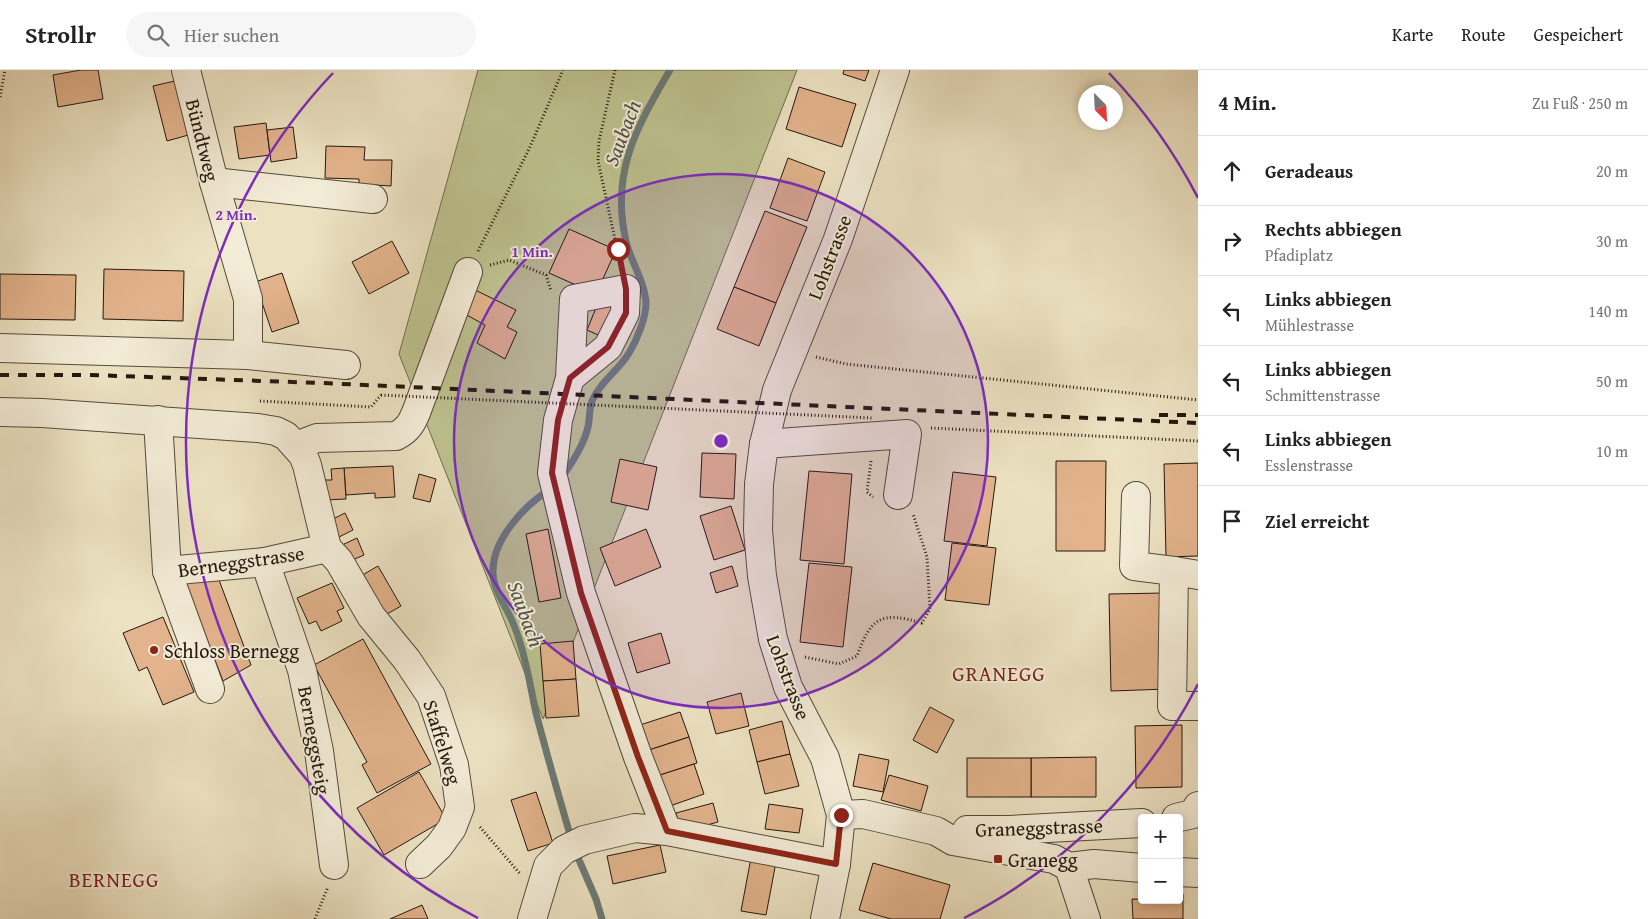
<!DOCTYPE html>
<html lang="de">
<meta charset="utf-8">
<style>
:root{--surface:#fff;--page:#f6f6f6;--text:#222;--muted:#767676;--line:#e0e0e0}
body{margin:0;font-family:"Gentium Book Plus",serif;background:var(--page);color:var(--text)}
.controls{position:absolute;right:15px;bottom:15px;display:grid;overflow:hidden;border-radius:5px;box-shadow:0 2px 8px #0003}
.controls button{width:45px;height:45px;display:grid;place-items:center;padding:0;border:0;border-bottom:1px solid var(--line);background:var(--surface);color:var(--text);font:25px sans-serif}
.compass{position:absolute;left:1078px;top:15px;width:45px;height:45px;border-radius:50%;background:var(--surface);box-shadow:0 2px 8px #0003;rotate:156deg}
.stop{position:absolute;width:15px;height:15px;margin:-11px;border:4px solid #8f2418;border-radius:50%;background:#fff}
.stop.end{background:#8f2418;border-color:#fff;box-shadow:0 1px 5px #0008}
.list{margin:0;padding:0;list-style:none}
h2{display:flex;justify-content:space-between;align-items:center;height:65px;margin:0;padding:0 20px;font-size:21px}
h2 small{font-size:16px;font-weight:400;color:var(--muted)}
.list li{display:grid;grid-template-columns:32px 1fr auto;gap:15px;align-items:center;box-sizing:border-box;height:70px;padding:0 20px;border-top:1px solid var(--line)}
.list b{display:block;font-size:19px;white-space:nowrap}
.list p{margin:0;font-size:16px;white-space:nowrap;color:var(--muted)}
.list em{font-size:16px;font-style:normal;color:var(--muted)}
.icon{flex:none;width:28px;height:28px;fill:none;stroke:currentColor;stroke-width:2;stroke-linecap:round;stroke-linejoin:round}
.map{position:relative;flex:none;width:1198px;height:849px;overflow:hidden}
header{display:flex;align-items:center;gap:30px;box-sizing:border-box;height:70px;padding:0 25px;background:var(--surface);border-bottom:1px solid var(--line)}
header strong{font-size:24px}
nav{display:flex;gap:28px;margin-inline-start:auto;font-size:18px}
.search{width:350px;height:45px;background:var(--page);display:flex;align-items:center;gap:12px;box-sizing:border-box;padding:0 18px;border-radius:28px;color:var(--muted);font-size:19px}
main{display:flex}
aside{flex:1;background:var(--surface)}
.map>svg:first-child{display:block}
</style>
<header>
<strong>Strollr</strong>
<div class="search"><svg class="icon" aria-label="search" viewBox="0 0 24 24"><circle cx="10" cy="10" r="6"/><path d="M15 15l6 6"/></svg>Hier suchen</div>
<nav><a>Karte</a><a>Route</a><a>Gespeichert</a></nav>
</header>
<main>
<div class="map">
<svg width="1198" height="849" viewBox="0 0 1198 849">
<rect width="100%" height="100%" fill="#ece2c2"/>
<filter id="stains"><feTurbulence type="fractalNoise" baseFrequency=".004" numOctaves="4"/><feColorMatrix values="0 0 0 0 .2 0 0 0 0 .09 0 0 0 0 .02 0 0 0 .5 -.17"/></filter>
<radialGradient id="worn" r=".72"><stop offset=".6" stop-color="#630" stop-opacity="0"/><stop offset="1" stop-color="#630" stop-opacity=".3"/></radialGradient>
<path fill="#bdc28f" stroke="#706c4e" d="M 478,0 L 797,0 L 543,649 L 399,284 Z"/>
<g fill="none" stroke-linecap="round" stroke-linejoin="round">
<g stroke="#6b7a76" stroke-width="7">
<path d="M 562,407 C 572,393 584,375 588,357 C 590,349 589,339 592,331 C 600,312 619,300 629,283 C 637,270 646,248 646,233 C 645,213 632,193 627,175 C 609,105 636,58 670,0"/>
<path d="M 549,420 C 524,436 492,470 493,502 C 493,522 509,540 515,558 C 526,585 530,616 536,643 C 547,685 559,727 571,768"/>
<path d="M 576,783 L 596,829 L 602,849"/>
</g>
</g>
<g fill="#e2b38c" stroke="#23170e">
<path d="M 81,0 L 98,0 L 103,29 L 58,37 L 53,5 Z"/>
<path d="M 844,0 L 869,0 L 865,11 L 843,4 Z"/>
<path d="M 179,10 L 192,64 L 167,71 L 153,16 Z"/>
<path d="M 799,17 L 856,34 L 842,77 L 786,59 Z"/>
<path d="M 266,53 L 270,85 L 239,89 L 234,57 Z"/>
<path d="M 293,57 L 297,88 L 271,92 L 267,60 Z"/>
<path d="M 326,76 L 365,77 L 364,90 L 392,90 L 391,116 L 359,114 L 359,109 L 325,108 Z"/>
<path d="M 788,88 L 825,102 L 807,151 L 770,138 Z"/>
<path d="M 765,141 L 807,157 L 776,233 L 734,217 Z"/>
<path d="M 569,159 L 616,180 L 596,224 L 549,203 Z"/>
<path d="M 392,171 L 409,203 L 369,224 L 352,192 Z"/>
<path d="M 104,199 L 184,201 L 183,251 L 103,249 Z"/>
<path d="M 282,203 L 299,253 L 272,262 L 255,212 Z"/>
<path d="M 0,204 L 76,205 L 75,250 L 0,249 Z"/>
<path d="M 734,217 L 776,233 L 759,276 L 717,259 Z"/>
<path d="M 473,219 L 516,240 L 507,257 L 517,262 L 505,289 L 477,273 L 485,255 L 463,243 Z"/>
<path d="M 600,228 L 618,235 L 605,268 L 587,260 Z"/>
<path d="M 702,383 L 736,384 L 734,429 L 700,427 Z"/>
<path d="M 620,389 L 657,397 L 648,440 L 611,432 Z"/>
<path d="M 1056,391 L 1106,391 L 1105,481 L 1056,481 Z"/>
<path d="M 1198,393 L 1198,486 L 1166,487 L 1164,394 Z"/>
<path d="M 393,396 L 395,427 L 375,428 L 375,423 L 346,425 L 344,398 Z"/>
<path d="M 344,398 L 346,429 L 325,430 L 324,410 L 332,410 L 331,399 Z"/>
<path d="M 809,401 L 852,404 L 844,494 L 800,490 Z"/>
<path d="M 953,402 L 996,407 L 987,476 L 944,471 Z"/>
<path d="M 419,404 L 436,409 L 430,432 L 413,428 Z"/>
<path d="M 731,436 L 745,480 L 714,490 L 700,446 Z"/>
<path d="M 345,443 L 353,460 L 337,468 L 329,451 Z"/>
<path d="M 548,459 L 561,528 L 539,532 L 526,464 Z"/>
<path d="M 646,459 L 661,497 L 615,516 L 600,478 Z"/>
<path d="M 357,468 L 364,485 L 348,492 L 340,476 Z"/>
<path d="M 952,473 L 996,478 L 989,535 L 945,530 Z"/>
<path d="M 809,493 L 852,497 L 843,577 L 800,572 Z"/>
<path d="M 378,496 L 401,536 L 382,547 L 359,507 Z"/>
<path d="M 732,496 L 738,516 L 716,523 L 710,503 Z"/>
<path d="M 216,502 L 251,595 L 223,611 L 185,512 Z"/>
<path d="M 332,513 L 344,538 L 337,541 L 342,551 L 321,561 L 316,551 L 309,554 L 297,528 Z"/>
<path d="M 1165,523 L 1167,619 L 1111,621 L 1109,524 Z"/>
<path d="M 163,547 L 194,622 L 163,635 L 147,597 L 139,601 L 123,563 Z"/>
<path d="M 661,563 L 670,593 L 637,603 L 628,573 Z"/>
<path d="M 363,569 L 431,694 L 377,723 L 362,695 L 367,692 L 314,595 Z"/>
<path d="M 573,571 L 576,609 L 543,611 L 540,574 Z"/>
<path d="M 576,609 L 579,646 L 546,648 L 543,611 Z"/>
<path d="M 741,623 L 749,656 L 716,664 L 707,632 Z"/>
<path d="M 930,637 L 954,650 L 937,683 L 913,670 Z"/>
<path d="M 680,642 L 689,667 L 649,680 L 640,655 Z"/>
<path d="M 782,651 L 790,684 L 757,692 L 749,660 Z"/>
<path d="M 1182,655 L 1182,717 L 1136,718 L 1135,656 Z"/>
<path d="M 689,667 L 697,693 L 657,706 L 649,680 Z"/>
<path d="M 790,684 L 799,716 L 765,724 L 757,692 Z"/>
<path d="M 859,684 L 889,690 L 883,722 L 853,716 Z"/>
<path d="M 1096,687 L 1096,727 L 1031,727 L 1031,688 Z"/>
<rect x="967" y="688" width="64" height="39"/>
<path d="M 694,694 L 704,724 L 667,737 L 657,706 Z"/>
<path d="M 419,702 L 446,749 L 384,785 L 357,738 Z"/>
<path d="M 889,705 L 928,716 L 921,741 L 881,730 Z"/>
<path d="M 536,722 L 553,773 L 528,781 L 511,730 Z"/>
<path d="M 713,733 L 718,752 L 681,762 L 676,743 Z"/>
<path d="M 769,734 L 803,739 L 799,763 L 765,759 Z"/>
<path d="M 660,775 L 666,802 L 613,814 L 607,786 Z"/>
<path d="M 751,788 L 776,792 L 766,845 L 741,841 Z"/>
<path d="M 873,793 L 950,815 L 940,849 L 891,849 L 859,840 Z"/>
<path d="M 1179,824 L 1183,824 L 1183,849 L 1133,849 L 1132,829 L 1179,830 Z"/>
<path d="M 422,835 L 428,849 L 390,849 Z"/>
</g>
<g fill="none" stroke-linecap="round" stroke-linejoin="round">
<defs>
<g id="minor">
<path d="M 214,112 L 373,129"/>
<path d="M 0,278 L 248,285 L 248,229 L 214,112 L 186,0"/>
<path d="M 248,285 L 346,295"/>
<path d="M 570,308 L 608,277 L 625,243 L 626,219 L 574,229 L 570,308 L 558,350 L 552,403 L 581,523 L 638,687 L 667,761"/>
<path d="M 0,342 L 42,343 L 258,358 L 276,361 L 286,366 L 303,385 L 307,395 L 327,478 L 339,491 L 371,546 L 407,590 L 431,626 L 454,695 L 460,737 L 452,758 L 439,776 L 420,794"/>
<path d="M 158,350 L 167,501 L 265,492 L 327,478"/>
<path d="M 764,374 L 907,364 L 898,425"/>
<path d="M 296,376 L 317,368 L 396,366 C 408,360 412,353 417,340 L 468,202"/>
<path d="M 1136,426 L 1134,496 L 1174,501"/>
<path d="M 265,492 L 302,600 L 319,681 L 334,795"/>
<path d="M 167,501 L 210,619"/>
<path d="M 1198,505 L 1174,501 L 1172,636 L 1198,636"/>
<path d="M 841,745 L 863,744 L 936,761 L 953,771 L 1054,789 L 1069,797 L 1094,794 L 1142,798"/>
<path d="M 1176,748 L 1193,744 L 1198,736"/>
<path d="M 967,760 L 1009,760 L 1142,753"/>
<path d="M 1069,797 L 1086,849"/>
<path d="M 1179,802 L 1198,803"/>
<path d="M 532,849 L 548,796 L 564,780 L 584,770 L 635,758 L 667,761 L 836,794"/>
<path d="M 825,849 L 836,794 L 841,745 L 825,688 L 788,617 L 773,569 L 762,506 L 758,460 L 759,414 L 764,374 L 777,320 L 838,169 L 895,0"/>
</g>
</defs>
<use href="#minor" stroke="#554a3b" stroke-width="30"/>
<g stroke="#23170e" stroke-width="3" stroke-dasharray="1 2.5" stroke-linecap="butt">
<path d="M 615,0 L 599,71 L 598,91 L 621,197"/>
<path d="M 0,27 L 5,0"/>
<path d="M 478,181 L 530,77 L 563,0"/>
<path d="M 490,195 L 509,190 L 546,205 L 551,221"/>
<path d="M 816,287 L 846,294 L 1198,330"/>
<path d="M 260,331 L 371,337 L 381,325"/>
<path d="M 931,358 L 1198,371"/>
<path d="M 871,391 L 867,422 L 873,427"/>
<path d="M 805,587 L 839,594 L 857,586 C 871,547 881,541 922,553 L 930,539 L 927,487 L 913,444"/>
<path d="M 480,757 L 521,805"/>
<path d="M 315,849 L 328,817"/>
</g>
<use href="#minor" stroke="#f3ecd7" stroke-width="28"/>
<g stroke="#23170e" stroke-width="4" stroke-dasharray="9 9" stroke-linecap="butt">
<path d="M 0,305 L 90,305 L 322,313 L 1198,353"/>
<path d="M 1159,345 L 1198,345"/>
</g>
<path stroke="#23170e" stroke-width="3" stroke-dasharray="1 2.5" stroke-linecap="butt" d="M 381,325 L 872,348"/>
</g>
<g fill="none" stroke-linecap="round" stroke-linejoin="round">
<path stroke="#8f2418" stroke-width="6" d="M 618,179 L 626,219 L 626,243 L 608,277 L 570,308 L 558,350 L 552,403 L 581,523 L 638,687 L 667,761 L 836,794 L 841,745"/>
</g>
<circle cx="721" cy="371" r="267" fill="#7b2cbf" fill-opacity=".12"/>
<g fill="none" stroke="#7b2cbf" stroke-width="2.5">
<circle cx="721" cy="371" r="267"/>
<path d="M1198 614A535 535 0 0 1 964 848M478 848A535 535 0 0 1 333 3M1109 3A535 535 0 0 1 1198 128"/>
</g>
<g fill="#8f2418" stroke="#f3ecd7" stroke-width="2">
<circle cx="154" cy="580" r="5"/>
<rect x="993" y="784" width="10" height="10" rx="2.5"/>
</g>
<g text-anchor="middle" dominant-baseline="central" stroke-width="4" stroke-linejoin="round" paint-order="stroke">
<g font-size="20" fill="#23170e" stroke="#f3ecd7">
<text transform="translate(203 70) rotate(76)">Bündtweg</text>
<text transform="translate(829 187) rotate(-69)">Lohstrasse</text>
<text transform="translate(241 491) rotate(-8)">Berneggstrasse</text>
<text transform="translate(789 607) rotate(69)">Lohstrasse</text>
<text transform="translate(315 670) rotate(80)">Berneggsteig</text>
<text transform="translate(443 672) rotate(73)">Staffelweg</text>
<text transform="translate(1039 757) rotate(-2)">Graneggstrasse</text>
</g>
<g font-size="20" fill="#23170e" stroke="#f3ecd7" text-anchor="start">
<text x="164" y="580">Schloss Bernegg</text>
<text x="1008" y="789">Granegg</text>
</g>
<g font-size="21" font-style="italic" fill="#4d514b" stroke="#f3ecd7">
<text transform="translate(622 63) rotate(-69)">Saubach</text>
<text transform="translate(526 544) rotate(70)">Saubach</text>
</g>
<g font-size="21" letter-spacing="1" fill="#7a1f14" stroke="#f3ecd7">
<text x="999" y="603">GRANEGG</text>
<text x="114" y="809">BERNEGG</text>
</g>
</g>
<circle cx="721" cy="371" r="8" fill="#7b2cbf" stroke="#f3ecd7" stroke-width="2.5"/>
<g font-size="15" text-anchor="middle" font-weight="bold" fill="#7b2cbf" stroke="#f3ecd7" stroke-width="4" stroke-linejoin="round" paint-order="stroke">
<text x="236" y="150">2 Min.</text>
<text x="532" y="187">1 Min.</text>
</g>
<rect width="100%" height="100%" filter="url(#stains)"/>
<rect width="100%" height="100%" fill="url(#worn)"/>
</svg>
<div class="controls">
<button>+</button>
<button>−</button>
</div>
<svg class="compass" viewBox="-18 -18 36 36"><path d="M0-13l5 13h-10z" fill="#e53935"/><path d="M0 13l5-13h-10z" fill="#767676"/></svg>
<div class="stop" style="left:618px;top:179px"></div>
<div class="stop end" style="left:841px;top:745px"></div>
</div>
<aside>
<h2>4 Min.<small>Zu Fuß · 250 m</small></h2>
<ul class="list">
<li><svg class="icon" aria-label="ahead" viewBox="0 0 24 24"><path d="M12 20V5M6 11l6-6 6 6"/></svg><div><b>Geradeaus</b></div><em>20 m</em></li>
<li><svg class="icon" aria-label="right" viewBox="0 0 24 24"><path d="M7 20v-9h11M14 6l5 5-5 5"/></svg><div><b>Rechts abbiegen</b><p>Pfadiplatz</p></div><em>30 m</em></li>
<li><svg class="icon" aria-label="left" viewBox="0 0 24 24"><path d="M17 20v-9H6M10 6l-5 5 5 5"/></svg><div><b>Links abbiegen</b><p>Mühlestrasse</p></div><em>140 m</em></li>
<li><svg class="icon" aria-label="left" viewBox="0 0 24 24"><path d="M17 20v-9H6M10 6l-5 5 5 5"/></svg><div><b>Links abbiegen</b><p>Schmittenstrasse</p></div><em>50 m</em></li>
<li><svg class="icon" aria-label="left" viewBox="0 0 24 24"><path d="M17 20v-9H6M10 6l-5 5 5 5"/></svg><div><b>Links abbiegen</b><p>Esslenstrasse</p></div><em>10 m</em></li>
<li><svg class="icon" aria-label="arrive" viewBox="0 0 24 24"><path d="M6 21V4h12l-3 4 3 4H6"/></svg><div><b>Ziel erreicht</b></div></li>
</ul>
</aside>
</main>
